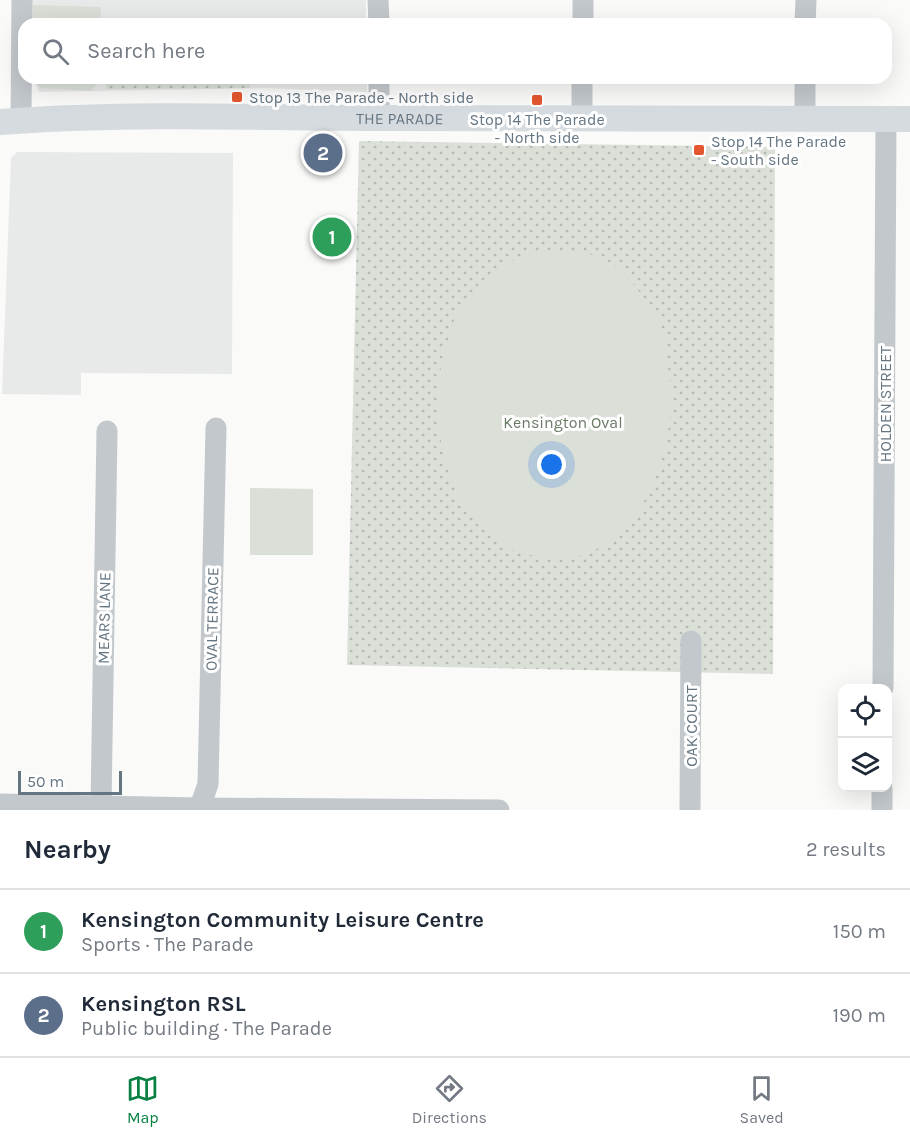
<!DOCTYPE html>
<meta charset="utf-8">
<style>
:root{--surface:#fff;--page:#f2f2f3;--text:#1f2937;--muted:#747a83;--line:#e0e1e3;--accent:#0b8043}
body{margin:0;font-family:Karla,sans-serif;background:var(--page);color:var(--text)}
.controls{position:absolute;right:18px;bottom:18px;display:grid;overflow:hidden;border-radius:12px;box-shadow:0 6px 24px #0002}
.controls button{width:54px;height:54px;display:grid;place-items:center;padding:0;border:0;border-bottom:2px solid var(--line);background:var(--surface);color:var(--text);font:30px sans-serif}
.scale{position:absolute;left:18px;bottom:15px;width:104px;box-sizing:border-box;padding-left:6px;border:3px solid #657683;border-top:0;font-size:16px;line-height:21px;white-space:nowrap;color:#657683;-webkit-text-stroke:4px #fff;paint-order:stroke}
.you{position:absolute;left:552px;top:465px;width:21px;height:21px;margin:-15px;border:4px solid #fff;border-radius:50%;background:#1a73e8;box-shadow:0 0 0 9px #1a73e833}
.badge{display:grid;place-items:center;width:39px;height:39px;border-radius:50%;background:var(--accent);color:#fff;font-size:20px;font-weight:700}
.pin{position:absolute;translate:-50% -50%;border:3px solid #fff;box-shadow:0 2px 6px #0006}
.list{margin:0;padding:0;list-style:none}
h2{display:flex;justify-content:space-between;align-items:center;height:78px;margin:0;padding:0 24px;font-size:26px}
h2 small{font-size:20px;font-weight:400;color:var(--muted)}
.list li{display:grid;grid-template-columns:39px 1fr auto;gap:18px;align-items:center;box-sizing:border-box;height:84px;padding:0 24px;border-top:2px solid var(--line)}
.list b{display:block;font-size:22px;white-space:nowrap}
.list p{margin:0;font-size:20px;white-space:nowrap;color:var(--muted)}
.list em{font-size:20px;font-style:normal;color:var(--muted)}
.icon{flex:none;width:33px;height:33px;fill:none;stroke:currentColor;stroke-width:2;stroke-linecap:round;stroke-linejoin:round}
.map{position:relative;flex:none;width:910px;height:810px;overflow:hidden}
.search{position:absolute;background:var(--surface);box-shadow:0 6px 24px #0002;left:18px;right:18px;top:18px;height:66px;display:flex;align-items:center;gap:15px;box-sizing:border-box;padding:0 21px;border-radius:18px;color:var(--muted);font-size:22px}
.sheet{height:246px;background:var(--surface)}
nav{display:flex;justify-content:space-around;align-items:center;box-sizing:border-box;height:84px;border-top:2px solid var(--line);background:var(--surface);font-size:16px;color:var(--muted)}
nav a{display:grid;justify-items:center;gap:3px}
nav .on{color:var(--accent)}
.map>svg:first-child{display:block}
</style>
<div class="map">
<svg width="910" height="810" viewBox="0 0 910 810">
<defs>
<pattern id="grass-dots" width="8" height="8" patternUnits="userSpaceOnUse" patternTransform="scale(1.5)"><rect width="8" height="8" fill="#dadfd7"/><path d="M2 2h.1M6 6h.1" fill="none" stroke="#b4b9b4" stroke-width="1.8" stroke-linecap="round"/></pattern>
</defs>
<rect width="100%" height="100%" fill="#fafaf8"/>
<g fill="#e8e9e9">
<rect x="31" y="0" width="335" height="24"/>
<path d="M 33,78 L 367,78 L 367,92 L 264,88 L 39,92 Z"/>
<path d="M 17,152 L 233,153 L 232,374 L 81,373 L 81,395 L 2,394 L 11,158 Z"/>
</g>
<g fill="url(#grass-dots)">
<path d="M 106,78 L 250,78 L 250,88 L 106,89 Z"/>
<path d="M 359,141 L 775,147 L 773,674 L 347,665 Z"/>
</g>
<g fill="#dadfd7">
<path d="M 33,5 L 101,7 L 100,24 L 33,24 Z"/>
<path d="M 33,78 L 99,78 L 99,81 L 91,91 L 41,88 L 33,81 Z"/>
<path d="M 108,78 L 132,78 L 132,84 L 108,85 Z"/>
<rect x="137" y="78" width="24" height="6"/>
<path d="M 543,250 C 566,251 589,250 609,262 C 627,272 658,313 664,333 C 666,341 666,351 667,360 C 669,373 671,387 671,400 C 670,461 640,545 573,557 C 564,559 554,557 546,557 C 506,555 480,533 460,499 C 440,465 433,406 441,367 C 443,357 447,347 449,337 C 451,330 453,322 456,315 C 458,310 463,305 466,300 C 487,271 509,259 543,250 Z"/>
<path d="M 250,488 L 313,489 L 313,555 L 250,555 Z"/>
</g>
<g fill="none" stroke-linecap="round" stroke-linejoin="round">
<g stroke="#c3c8cc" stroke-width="21">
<path d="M 378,0 L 379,24"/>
<path d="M 583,24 L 583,0"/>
<path d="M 805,24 L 806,0"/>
<path d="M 582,117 L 582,78"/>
<path d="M 379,118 L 379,78"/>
<path d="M 805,118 L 805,78"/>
<path d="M 21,120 L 22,0"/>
<path d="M 883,688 L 886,119"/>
<path d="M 0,804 L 199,808 L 499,810"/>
<path d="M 101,806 L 107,431"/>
<path d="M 199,810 L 208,784 L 216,428"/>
<path d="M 690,810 L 691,641"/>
<path d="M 882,810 L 882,788"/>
</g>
<path stroke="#d6dbdf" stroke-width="26" id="s1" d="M 0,122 C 126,112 253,118 379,118 C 556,119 733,118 910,119"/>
</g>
<g fill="#e4572e" stroke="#fff" stroke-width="2">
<rect x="231" y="91" width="12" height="12" rx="3"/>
<rect x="531" y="94" width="12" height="12" rx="3"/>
<rect x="693" y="144" width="12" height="12" rx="3"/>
</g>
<g text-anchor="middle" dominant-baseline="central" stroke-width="6" stroke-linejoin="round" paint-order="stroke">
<g font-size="16" fill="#657683" stroke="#fff" text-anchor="start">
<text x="249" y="97">Stop 13 The Parade - North side</text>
<text x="537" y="119" text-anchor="middle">Stop 14 The Parade<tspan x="537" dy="18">- North side</tspan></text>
<text x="711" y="141">Stop 14 The Parade<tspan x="711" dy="18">- South side</tspan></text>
</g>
<g font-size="16" fill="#657683" stroke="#fff">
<text stroke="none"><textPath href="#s1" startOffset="400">THE PARADE</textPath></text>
<text transform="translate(885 404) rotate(-90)">HOLDEN STREET</text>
<text transform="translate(104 618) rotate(-89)">MEARS LANE</text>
<text transform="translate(212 619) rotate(-89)">OVAL TERRACE</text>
<text transform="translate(691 726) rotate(-90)">OAK COURT</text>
</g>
<g font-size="16" fill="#687a64" stroke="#fff">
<text x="563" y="422">Kensington Oval</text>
</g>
</g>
</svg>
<div class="controls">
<button><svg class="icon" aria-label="locate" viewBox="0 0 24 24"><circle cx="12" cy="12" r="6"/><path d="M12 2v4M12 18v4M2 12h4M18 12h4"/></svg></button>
<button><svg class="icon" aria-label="layers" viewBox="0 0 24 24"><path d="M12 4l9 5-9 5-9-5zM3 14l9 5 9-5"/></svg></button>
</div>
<div class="scale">50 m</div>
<div class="you"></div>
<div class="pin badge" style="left:332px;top:237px;background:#2e9e5b">1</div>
<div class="pin badge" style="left:323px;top:153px;background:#5c6f8a">2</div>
<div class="search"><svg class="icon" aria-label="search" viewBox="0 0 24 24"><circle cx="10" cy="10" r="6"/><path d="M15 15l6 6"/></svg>Search here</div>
</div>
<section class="sheet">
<h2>Nearby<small>2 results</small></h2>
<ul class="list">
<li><span class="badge" style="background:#2e9e5b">1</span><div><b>Kensington Community Leisure Centre</b><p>Sports · The Parade</p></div><em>150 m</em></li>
<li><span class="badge" style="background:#5c6f8a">2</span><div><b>Kensington RSL</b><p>Public building · The Parade</p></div><em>190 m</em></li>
</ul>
</section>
<nav>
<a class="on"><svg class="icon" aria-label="map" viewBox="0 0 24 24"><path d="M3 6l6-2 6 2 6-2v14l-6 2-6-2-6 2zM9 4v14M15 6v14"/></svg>Map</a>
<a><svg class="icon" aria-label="directions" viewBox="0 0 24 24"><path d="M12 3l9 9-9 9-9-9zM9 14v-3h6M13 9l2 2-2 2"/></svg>Directions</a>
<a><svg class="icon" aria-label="saved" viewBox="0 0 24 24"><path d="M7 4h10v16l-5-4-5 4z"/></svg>Saved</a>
</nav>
